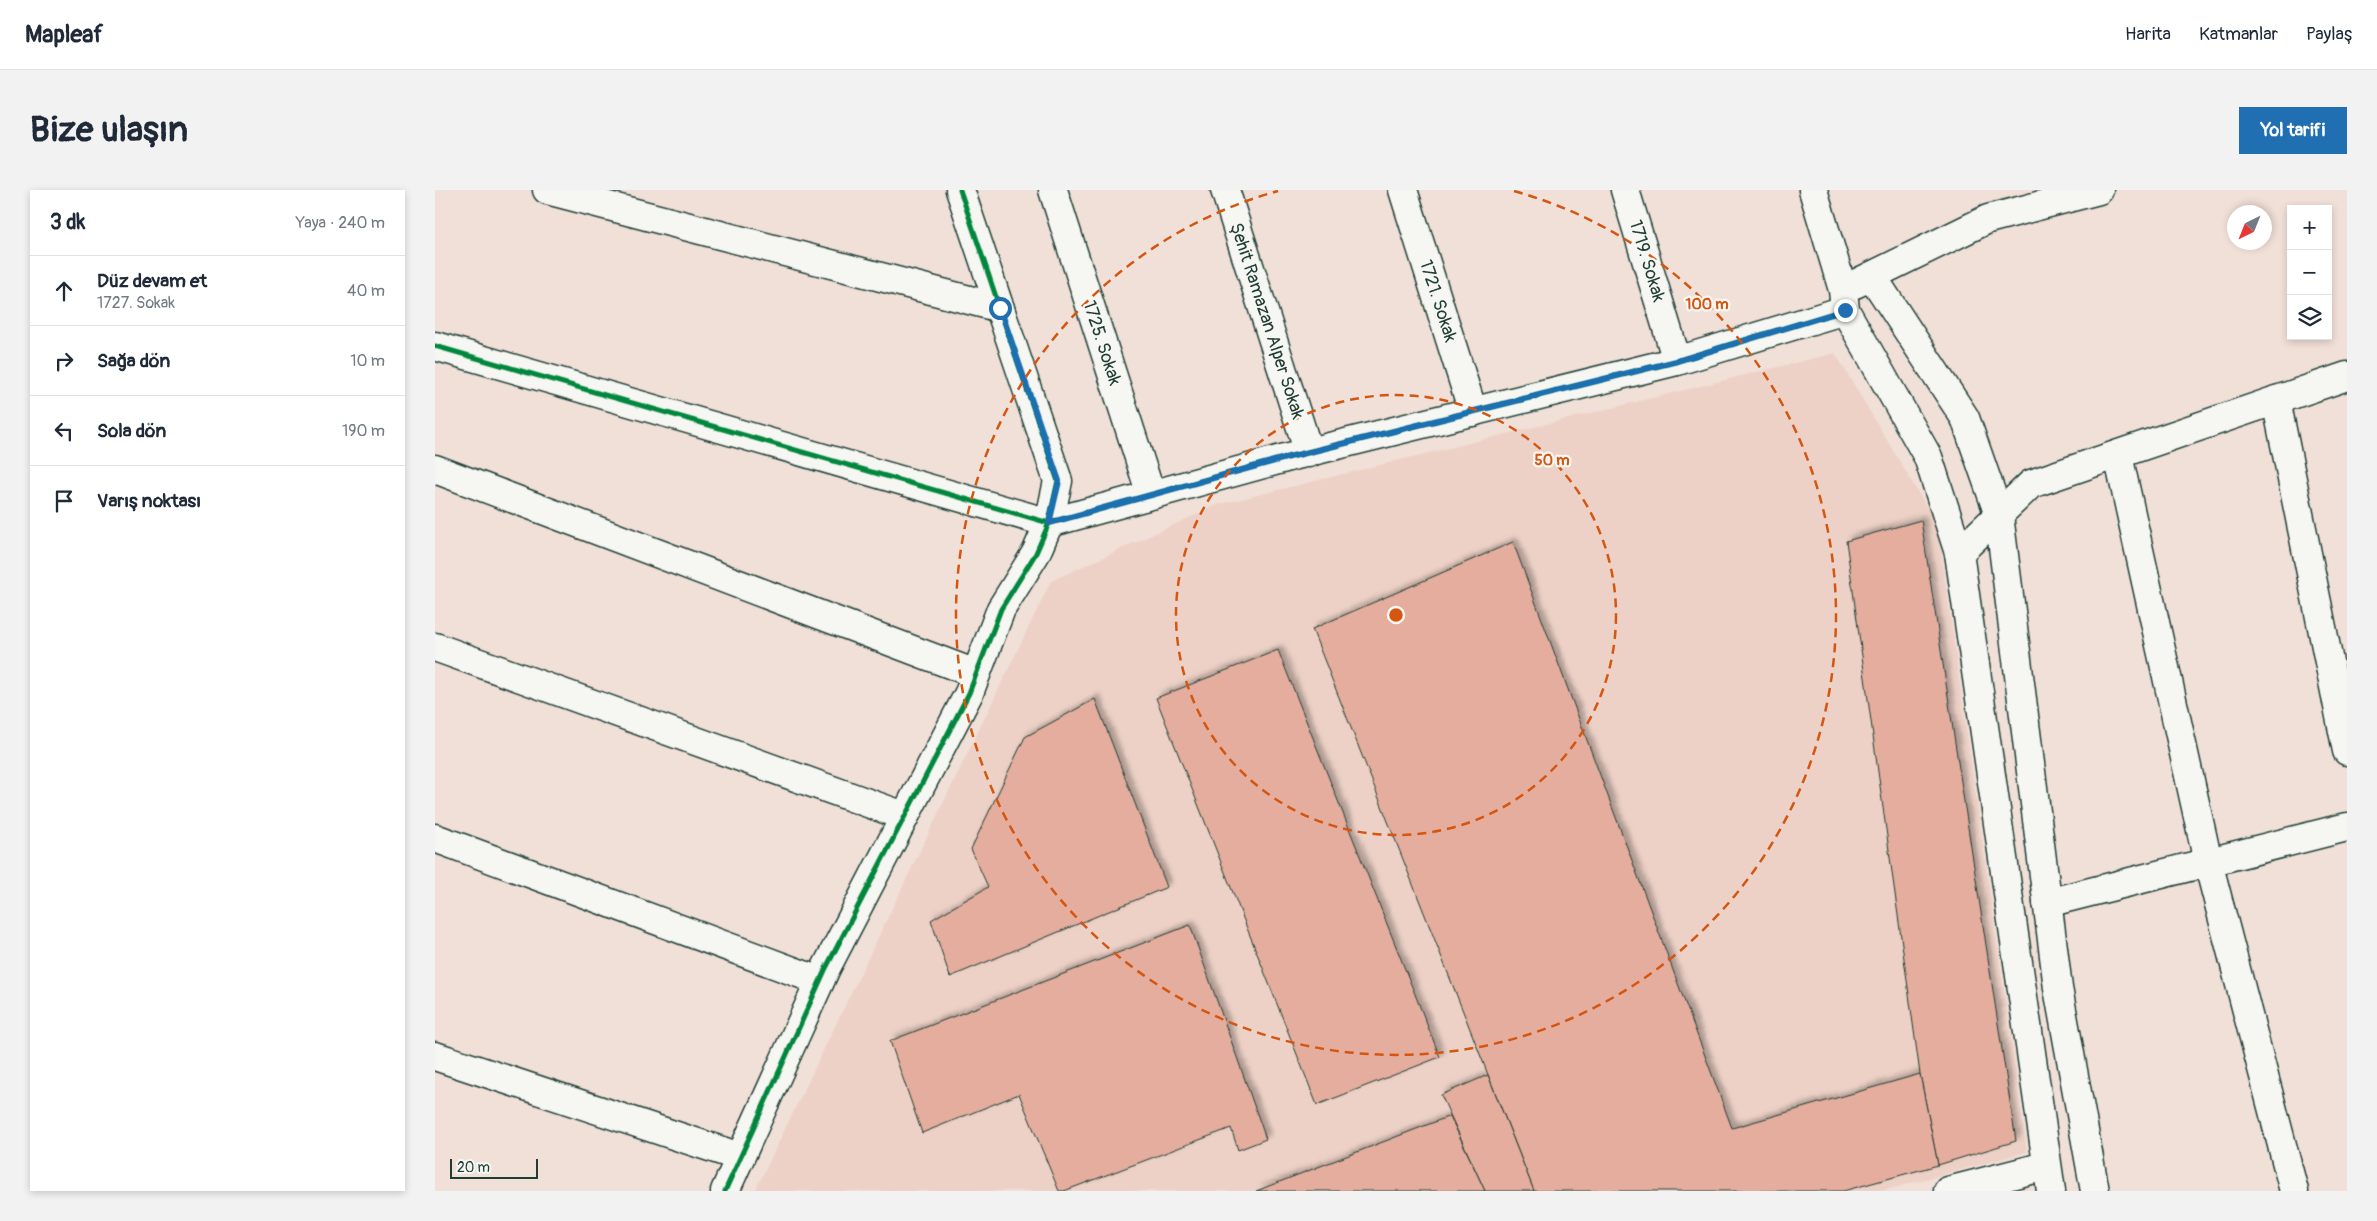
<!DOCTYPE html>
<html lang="tr">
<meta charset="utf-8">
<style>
:root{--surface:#fff;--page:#f2f2f3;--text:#1f2937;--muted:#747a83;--line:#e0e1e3;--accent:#1f6fb2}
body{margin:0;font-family:Pangolin,sans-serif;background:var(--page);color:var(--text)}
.controls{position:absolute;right:15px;top:15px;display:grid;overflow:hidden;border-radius:0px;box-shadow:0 2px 8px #0003}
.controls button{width:45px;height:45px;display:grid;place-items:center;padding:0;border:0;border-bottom:1px solid var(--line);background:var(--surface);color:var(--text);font:25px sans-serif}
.compass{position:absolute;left:1792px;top:15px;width:45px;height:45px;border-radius:50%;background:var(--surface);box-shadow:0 2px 8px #0003;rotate:223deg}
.scale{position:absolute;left:15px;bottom:12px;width:88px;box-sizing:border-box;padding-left:5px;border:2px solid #1f3d34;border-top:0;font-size:14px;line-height:18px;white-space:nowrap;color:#1f3d34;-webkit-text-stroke:4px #f6f6f2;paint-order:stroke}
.stop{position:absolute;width:15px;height:15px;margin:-11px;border:4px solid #1f6fb2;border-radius:50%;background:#fff}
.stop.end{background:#1f6fb2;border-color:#fff;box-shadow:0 1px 5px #0008}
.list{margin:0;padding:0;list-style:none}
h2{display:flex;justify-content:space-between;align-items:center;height:65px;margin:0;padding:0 20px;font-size:21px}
h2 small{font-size:16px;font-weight:400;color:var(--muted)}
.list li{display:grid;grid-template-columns:32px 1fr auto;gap:15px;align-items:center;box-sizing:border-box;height:70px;padding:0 20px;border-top:1px solid var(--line)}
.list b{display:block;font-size:19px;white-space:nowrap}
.list p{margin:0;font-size:16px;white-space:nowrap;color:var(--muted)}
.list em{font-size:16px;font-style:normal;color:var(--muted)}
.icon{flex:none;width:28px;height:28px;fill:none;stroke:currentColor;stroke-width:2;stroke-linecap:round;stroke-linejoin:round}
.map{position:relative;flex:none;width:1912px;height:1001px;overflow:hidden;border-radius:0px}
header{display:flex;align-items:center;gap:30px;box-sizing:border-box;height:70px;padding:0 25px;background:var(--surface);border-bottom:1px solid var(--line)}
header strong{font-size:24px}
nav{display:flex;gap:28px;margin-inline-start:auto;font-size:18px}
.intro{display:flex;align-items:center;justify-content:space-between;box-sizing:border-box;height:120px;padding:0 30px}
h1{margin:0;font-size:35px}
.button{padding:12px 22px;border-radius:0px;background:var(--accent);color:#fff;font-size:18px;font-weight:700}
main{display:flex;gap:30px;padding:0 30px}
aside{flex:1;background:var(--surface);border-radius:0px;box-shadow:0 2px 8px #0003}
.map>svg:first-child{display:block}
</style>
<header>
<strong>Mapleaf</strong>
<nav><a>Harita</a><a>Katmanlar</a><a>Paylaş</a></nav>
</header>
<div class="intro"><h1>Bize ulaşın</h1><a class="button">Yol tarifi</a></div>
<main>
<aside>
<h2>3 dk<small>Yaya · 240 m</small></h2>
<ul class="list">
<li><svg class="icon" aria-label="ahead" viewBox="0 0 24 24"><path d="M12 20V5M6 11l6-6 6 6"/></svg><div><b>Düz devam et</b><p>1727. Sokak</p></div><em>40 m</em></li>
<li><svg class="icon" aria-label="right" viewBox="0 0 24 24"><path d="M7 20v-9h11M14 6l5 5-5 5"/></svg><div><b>Sağa dön</b></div><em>10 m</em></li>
<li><svg class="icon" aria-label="left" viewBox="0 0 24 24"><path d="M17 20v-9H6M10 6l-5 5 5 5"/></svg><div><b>Sola dön</b></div><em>190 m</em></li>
<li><svg class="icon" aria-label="arrive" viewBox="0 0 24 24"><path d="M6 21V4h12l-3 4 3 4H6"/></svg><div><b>Varış noktası</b></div></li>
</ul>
</aside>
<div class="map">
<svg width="1912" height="1001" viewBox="0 0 1912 1001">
<defs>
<filter id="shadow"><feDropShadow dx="4.5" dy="-4.5" stdDeviation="2.5" flood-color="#0004"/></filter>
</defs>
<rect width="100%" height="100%" fill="#f1e0d8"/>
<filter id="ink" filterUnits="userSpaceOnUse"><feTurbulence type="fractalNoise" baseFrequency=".02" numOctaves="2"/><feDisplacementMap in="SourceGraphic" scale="10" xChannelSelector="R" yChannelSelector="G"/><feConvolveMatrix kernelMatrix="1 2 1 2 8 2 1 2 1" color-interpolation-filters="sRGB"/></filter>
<g filter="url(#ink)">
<path fill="#edd1c6" d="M 1400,163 L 1502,334 L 1592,962 L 1447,1001 L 320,1001 L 616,391 L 782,315 Z"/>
<g fill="#e5ad9d" stroke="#1f3d34" filter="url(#shadow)">
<path d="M 1486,330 L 1581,951 L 1503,975 L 1485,884 L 1411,351 Z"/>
<path d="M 1078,352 L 1297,938 L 1485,884 L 1503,975 L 1408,1001 L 1099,1001 L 877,439 Z"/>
<path d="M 843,460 L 1005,867 L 882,915 L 721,508 Z"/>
<path d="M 660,509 L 732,697 L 515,787 L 496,730 L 553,697 L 536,659 L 590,547 Z"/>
<path d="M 755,735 L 831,949 L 803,960 L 796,938 L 629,1001 L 624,1001 L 584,904 L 487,943 L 455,851 Z"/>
<path d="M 1053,885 L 1099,1001 L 1050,1001 L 1006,905 Z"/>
<path d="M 1015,926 L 1050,1001 L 821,1001 Z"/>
</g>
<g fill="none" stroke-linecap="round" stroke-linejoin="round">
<defs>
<g id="minor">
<path d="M 112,0 L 565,118"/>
<path d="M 618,0 L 716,305"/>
<path d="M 790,0 L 874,263"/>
<path d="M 968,0 L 1038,222"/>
<path d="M 1190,0 L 1242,171"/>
<path d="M 1378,0 L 1408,100 L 1410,120 L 1493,267 L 1524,363 L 1616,1001"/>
<path d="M 1437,86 L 1530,228 L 1564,325 L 1623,798 L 1660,1001"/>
<path d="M 1420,94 L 1553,29 L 1664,0"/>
<path d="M 0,156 L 614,333 L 854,267 L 1242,171 L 1410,120"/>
<path d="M 1841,210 L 1912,561"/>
<path d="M 1683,265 L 1773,672 L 1859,1001"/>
<path d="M 0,279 L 541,484"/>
<path d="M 1524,363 L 1596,294 L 1912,186"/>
<path d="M 0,457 L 469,626"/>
<path d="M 0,648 L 385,791"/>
<path d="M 1612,713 L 1912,637"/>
<path d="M 0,866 L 305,967"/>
<path d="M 290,1001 L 391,778 L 534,503 L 566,419 L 601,363 L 614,333 L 623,291 L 525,0"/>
<path d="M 1513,1001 L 1611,976"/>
</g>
</defs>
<use href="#minor" stroke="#1f3d34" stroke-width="31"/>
<use href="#minor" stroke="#f6f6f2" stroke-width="28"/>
<defs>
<g id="cycleway">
<path d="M 0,156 L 614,333 L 854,267 L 1242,171 L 1410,120"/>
<path d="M 290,1001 L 391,778 L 534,503 L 566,419 L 601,363 L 614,333 L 623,291 L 525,0"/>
</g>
</defs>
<use href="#cycleway" stroke="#f6f6f2" stroke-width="8"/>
<use href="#cycleway" stroke="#00873e" stroke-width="5"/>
</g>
</g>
<g fill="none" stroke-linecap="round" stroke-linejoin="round" filter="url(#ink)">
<path stroke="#1f6fb2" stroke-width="6" d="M 565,118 L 624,291 L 614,333 L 854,267 L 1242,171 L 1410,120"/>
</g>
<g fill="none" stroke="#d45610" stroke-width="2.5" stroke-dasharray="9 6">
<circle cx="961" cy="425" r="220"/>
<path d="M1079 1A440 440 0 1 1 843 1"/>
</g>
<g text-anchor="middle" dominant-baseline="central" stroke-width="4.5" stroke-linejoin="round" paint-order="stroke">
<g font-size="18" fill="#1f3d34" stroke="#f6f6f2">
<text transform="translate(1212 71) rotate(73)">1719. Sokak</text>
<text transform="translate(1003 111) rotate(72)">1721. Sokak</text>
<text transform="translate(832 131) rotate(72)">Şehit Ramazan Alper Sokak</text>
<text transform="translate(667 153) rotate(72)">1725. Sokak</text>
</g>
</g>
<circle cx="961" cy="425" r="8" fill="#d45610" stroke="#f6f6f2" stroke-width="2.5"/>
<g font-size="15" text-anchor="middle" font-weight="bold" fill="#d45610" stroke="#f6f6f2" stroke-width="4.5" stroke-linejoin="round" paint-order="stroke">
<text x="1272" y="119">100 m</text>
<text x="1117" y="275">50 m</text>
</g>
</svg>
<div class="controls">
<button>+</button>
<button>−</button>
<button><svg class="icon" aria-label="layers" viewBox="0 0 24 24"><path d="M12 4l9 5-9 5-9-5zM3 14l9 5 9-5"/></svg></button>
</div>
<svg class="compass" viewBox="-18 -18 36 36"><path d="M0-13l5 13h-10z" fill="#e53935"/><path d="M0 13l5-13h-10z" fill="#747a83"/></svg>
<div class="scale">20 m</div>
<div class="stop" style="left:565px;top:118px"></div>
<div class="stop end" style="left:1410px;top:120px"></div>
</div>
</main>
